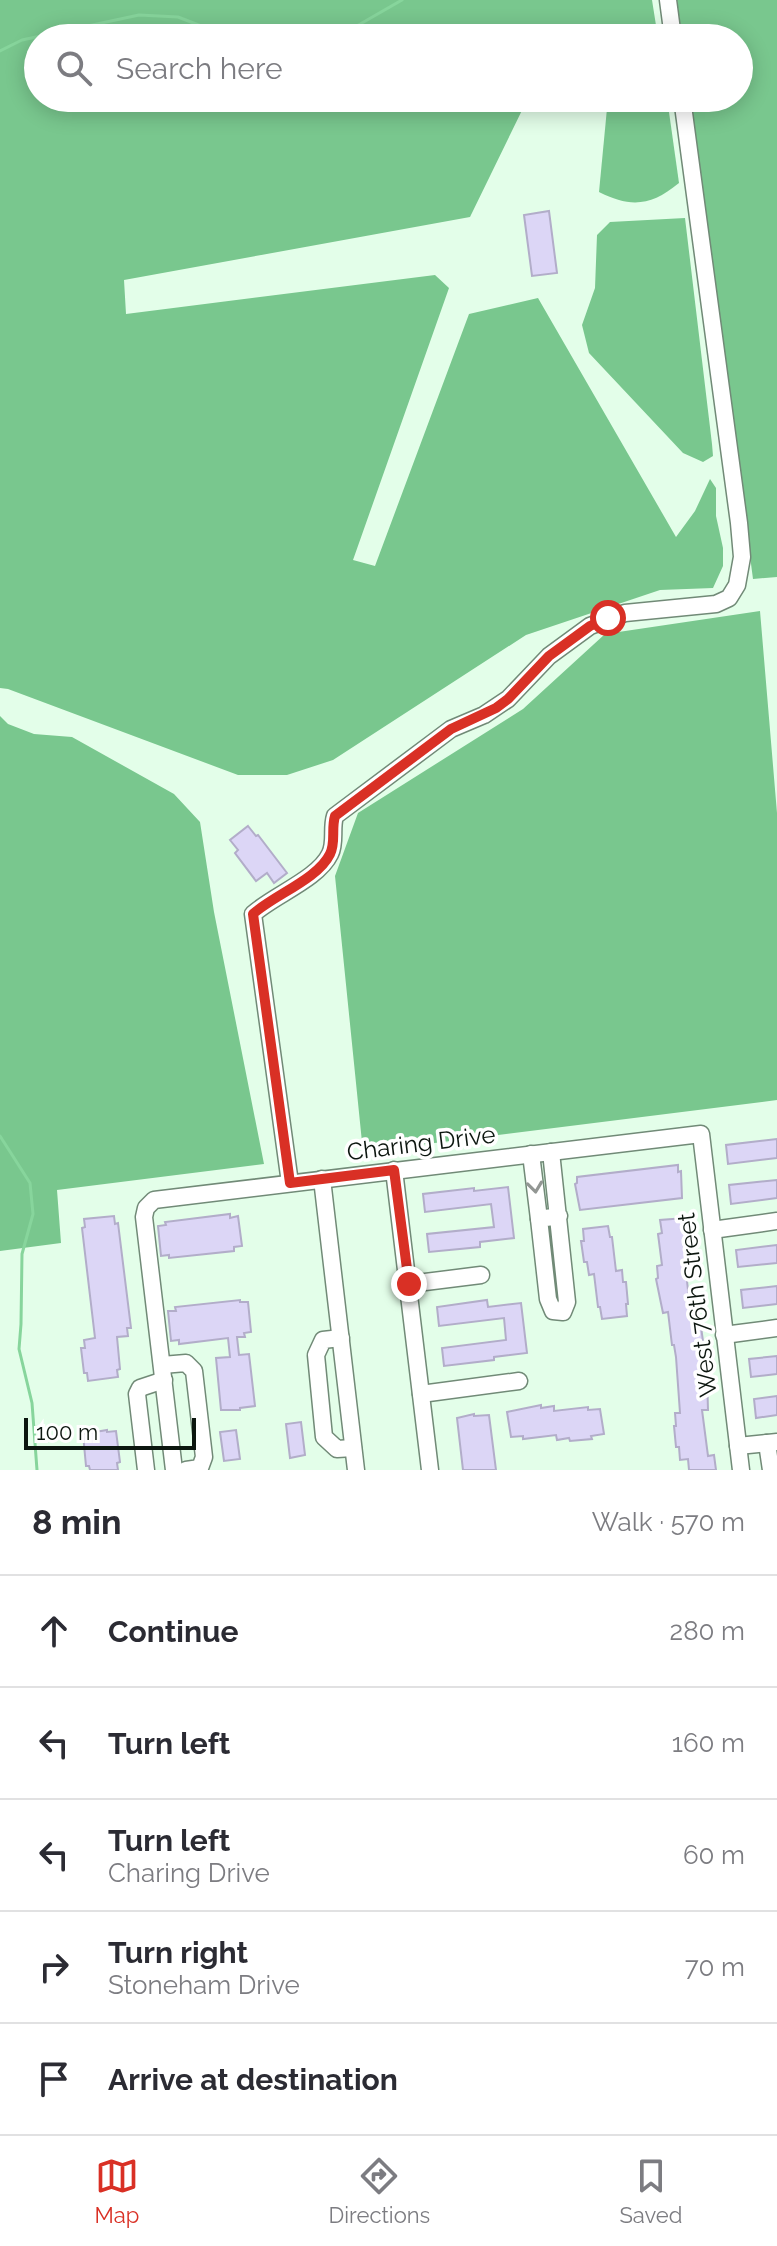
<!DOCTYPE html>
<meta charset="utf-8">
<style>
:root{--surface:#fff;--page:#f7f7f7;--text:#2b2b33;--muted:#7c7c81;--line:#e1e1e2;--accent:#d93025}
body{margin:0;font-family:Raleway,sans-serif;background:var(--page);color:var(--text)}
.scale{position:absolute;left:24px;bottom:20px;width:172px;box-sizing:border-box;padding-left:8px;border:4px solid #0c160f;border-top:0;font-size:22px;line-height:28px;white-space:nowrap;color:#0c160f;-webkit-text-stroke:6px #fff;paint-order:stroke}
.stop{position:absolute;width:24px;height:24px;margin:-18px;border:6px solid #d93025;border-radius:50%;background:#fff}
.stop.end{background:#d93025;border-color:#fff;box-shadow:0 2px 8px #0008}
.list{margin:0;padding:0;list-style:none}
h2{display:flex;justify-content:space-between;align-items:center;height:104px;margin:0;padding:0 32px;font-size:34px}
h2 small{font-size:26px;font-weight:400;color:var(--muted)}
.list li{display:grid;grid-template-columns:52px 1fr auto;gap:24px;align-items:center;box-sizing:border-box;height:112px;padding:0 32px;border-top:2px solid var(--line)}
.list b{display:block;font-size:30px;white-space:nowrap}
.list p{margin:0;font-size:26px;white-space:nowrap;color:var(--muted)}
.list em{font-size:26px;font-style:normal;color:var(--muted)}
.icon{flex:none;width:44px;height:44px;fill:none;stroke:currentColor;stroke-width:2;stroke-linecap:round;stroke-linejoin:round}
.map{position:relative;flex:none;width:777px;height:1470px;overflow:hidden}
.search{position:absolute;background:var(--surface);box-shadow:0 4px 20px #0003;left:24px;right:24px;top:24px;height:88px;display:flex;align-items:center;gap:20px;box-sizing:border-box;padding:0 28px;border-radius:44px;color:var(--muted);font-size:30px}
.sheet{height:664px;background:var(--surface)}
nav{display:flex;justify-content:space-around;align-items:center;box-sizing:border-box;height:112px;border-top:2px solid var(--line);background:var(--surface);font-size:22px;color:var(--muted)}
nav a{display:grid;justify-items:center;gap:4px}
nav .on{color:var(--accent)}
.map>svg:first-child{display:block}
</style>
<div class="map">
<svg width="777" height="1470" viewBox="0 0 777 1470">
<rect width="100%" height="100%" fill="#e3fee9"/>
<g fill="#79c78e">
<path d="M 0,0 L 652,0 L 658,38 L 38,38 L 38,98 L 528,98 L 470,217 L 124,280 L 126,314 L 435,275 L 449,288 L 353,560 L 375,566 L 469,314 L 538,298 L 676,537 L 695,511 L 710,479 L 716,488 L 716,516 L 723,548 L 723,566 L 713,588 L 660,590 L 526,635 L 333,760 L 287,775 L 238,775 L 8,689 L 0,688 Z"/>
<path d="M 677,0 L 777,0 L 777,577 L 753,579 L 690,98 L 739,98 L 739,38 L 682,38 Z"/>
<path d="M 608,98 L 667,98 L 679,183 C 651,206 631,208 599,192 Z"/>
<path d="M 685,218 L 712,444 L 713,456 L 703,462 L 683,453 L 589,353 L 582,325 L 595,288 L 597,235 L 610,222 Z"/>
<path d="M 760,611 L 777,813 L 777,1100 L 363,1152 L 335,876 L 358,813 L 523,709 L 605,634 Z"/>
<path d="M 0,716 L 8,724 L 34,734 L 72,737 L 174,794 L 200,822 L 214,912 L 264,1164 L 57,1190 L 61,1243 L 0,1251 Z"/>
</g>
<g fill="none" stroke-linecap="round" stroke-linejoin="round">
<g stroke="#87d59c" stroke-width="3">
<path d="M 0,51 L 22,40 L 139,15 L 178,17 L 209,29 L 241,28 L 282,31 L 355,27 L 402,0"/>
<path d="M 0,1136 L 30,1183 L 33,1214 L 22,1254 L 21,1324 L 19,1349 L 32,1403 L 37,1470"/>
</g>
</g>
<g fill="#dcd6f6" stroke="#b2adc9" stroke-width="2">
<path d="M 549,211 L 557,273 L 532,276 L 524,215 Z"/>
<path d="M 248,826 L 256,836 L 258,835 L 287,873 L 274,883 L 267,873 L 256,881 L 235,853 L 238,850 L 230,840 Z"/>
<path d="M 777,1139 L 777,1158 L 728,1164 L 726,1145 Z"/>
<path d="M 678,1165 L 678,1172 L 681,1171 L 682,1198 L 580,1210 L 575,1184 L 577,1183 L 577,1177 Z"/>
<path d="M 777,1180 L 777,1198 L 731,1204 L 729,1185 Z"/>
<path d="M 508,1187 L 514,1238 L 480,1242 L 480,1247 L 429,1252 L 427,1234 L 494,1227 L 491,1204 L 425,1212 L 423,1194 L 474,1188 L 474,1191 Z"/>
<path d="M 230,1214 L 230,1218 L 238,1216 L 242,1246 L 234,1247 L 234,1251 L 169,1258 L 169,1255 L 161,1256 L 158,1226 L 166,1225 L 165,1222 Z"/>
<path d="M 114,1216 L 115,1224 L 118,1223 L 131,1328 L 127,1328 L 128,1336 L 117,1337 L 120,1369 L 117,1370 L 118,1377 L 88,1381 L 87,1373 L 84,1373 L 81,1348 L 85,1348 L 84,1340 L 95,1338 L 82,1228 L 85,1227 L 84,1219 Z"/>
<path d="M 685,1218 L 687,1231 L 690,1230 L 692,1250 L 689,1250 L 691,1262 L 685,1263 L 690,1308 L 696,1307 L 697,1320 L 700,1320 L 703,1341 L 700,1341 L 704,1376 L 707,1375 L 708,1410 L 702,1410 L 708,1456 L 714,1455 L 716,1470 L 689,1470 L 688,1459 L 680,1460 L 679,1447 L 676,1447 L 674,1426 L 676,1426 L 675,1413 L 680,1413 L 676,1357 L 674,1345 L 672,1345 L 668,1312 L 663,1313 L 656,1279 L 658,1278 L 657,1266 L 662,1265 L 658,1234 L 662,1233 L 660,1220 Z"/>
<path d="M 608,1226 L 610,1237 L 612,1237 L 616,1271 L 622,1270 L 623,1282 L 626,1282 L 628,1304 L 626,1304 L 627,1316 L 602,1319 L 600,1307 L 598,1307 L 594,1274 L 589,1275 L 587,1262 L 584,1262 L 581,1241 L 584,1241 L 583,1229 Z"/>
<path d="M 777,1245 L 777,1263 L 738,1267 L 736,1250 Z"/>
<path d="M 777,1286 L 777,1304 L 743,1308 L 741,1290 Z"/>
<path d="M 240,1300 L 240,1302 L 248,1302 L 251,1332 L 244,1333 L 245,1337 L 237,1337 L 239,1355 L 249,1354 L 255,1406 L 240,1408 L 240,1410 L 221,1410 L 216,1358 L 230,1357 L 228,1338 L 179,1344 L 179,1340 L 171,1341 L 168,1311 L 176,1311 L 175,1307 Z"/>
<path d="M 487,1300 L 488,1307 L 521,1303 L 527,1353 L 494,1357 L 494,1360 L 444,1366 L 442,1348 L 506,1340 L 504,1318 L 439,1326 L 437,1307 Z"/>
<path d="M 777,1356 L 777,1374 L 751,1377 L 749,1359 Z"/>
<path d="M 777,1396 L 777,1415 L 756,1418 L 754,1399 Z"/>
<path d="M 541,1405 L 541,1408 L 554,1406 L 554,1411 L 588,1407 L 588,1410 L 600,1409 L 604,1434 L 591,1436 L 592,1439 L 570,1441 L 569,1438 L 557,1440 L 556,1435 L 523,1439 L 523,1436 L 511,1437 L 507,1412 Z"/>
<path d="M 474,1414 L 474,1416 L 489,1415 L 496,1470 L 463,1470 L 457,1418 Z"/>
<path d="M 301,1422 L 305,1455 L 290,1458 L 286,1424 Z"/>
<path d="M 107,1430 L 107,1432 L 116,1431 L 120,1462 L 117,1463 L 118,1470 L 90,1470 L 89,1466 L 86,1466 L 83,1434 Z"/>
<path d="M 236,1430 L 240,1459 L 224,1461 L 220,1432 Z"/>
</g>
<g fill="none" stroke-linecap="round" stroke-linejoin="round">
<defs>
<g id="minor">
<path d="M 668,0 L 673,38"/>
<path d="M 551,1152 L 567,1302 L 563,1312 L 553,1311 L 548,1299 L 539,1219 L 559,1216"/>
<path d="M 531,1154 L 539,1219"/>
<path d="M 394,1170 L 430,1470"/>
<path d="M 322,1179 L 356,1470"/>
<path d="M 290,1183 L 253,914 C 274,895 318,879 330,854 C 336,842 331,829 335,816 L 451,729 L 484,715 L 508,699 L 549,656 L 590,626 L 625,613 L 716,604 L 729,598 L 737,585 L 742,557 L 739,523 L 682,98"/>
<path d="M 712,1230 L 777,1221"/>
<path d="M 409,1284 L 481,1275"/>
<path d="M 724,1335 L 777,1328"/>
<path d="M 341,1338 L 323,1340 L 316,1355 L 324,1437 L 337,1449 L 353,1448"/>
<path d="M 162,1365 L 186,1363 L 194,1371 L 204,1457 L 200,1468 L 186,1470"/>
<path d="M 421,1394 L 519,1381"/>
<path d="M 767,1443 L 771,1470"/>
<path d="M 738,1446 L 777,1442"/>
<path d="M 146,1470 L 137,1394 L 140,1388 L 164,1380"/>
<path d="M 174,1470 L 144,1217 L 146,1208 L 154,1200 L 701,1134 L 741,1470"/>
</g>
</defs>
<use href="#minor" stroke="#718a77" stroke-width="19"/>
<use href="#minor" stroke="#fff" stroke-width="16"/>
</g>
<defs><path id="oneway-chevron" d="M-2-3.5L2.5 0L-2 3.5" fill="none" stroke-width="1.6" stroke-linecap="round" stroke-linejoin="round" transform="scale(2)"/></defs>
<use stroke="#929693" href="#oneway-chevron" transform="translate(535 1187) rotate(83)"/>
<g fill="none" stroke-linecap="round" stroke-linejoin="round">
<path stroke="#d93025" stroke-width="10" d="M 409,1284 L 394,1170 L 290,1183 L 253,914 C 274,895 318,879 330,854 C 336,842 331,829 335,816 L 451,729 L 496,708 L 508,699 L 549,656 L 590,626 L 608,618"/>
</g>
<g text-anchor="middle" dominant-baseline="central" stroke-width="7" stroke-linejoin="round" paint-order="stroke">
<g font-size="24" fill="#0c160f" stroke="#fff">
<text transform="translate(421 1143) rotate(-7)">Charing Drive</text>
<text transform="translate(697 1305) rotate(-97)">West 76th Street</text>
</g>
</g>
</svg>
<div class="scale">100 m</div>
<div class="stop" style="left:608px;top:618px"></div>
<div class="stop end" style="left:409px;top:1284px"></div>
<div class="search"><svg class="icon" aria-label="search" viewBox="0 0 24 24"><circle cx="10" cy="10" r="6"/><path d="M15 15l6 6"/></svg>Search here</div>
</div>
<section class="sheet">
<h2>8 min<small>Walk · 570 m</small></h2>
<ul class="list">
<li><svg class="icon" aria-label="ahead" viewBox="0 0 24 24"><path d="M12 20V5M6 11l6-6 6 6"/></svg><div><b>Continue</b></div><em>280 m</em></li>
<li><svg class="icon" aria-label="left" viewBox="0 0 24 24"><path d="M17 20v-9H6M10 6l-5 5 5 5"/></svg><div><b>Turn left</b></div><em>160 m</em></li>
<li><svg class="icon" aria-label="left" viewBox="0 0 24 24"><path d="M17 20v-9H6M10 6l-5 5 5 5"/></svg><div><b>Turn left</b><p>Charing Drive</p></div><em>60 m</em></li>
<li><svg class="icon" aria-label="right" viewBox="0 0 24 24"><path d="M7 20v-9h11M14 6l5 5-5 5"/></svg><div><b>Turn right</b><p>Stoneham Drive</p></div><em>70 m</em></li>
<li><svg class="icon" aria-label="arrive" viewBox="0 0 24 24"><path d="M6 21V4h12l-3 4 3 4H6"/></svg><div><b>Arrive at destination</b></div></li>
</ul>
</section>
<nav>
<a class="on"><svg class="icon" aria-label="map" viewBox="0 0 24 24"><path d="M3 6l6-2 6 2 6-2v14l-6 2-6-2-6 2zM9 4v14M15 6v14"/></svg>Map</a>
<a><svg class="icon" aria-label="directions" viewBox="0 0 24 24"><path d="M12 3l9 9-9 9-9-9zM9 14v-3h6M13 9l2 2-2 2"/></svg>Directions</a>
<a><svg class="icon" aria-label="saved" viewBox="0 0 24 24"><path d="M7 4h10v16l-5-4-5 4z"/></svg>Saved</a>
</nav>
